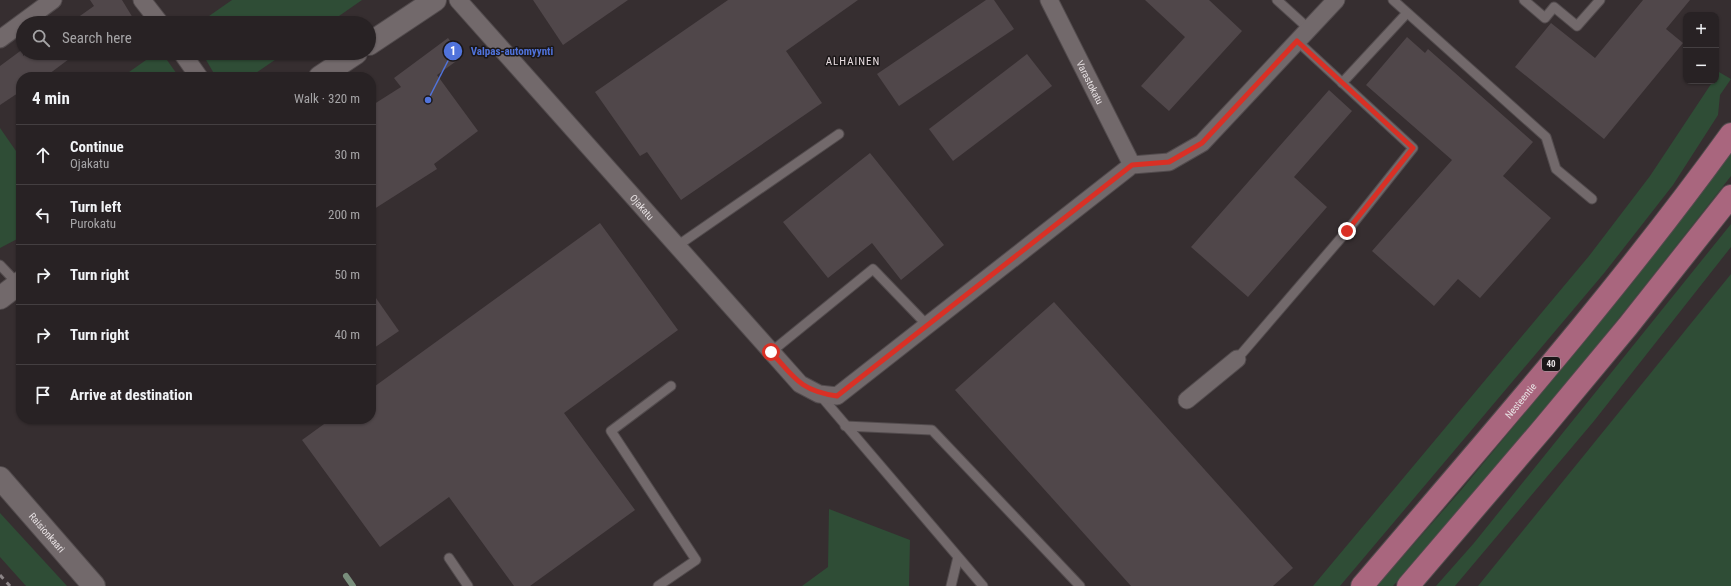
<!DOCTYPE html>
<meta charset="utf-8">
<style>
:root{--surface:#282224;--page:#302a2c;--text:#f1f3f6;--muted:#a5a4a6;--line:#443f41}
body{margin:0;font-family:"Roboto Condensed",sans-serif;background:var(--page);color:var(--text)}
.controls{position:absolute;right:12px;top:12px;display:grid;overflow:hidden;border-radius:8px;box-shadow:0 1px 3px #0004}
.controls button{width:36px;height:36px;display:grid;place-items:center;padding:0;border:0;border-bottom:1px solid var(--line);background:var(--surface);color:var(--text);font:20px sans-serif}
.stop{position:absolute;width:12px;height:12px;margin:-9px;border:3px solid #d93025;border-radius:50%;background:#fff}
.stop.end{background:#d93025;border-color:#fff;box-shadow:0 1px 4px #0008}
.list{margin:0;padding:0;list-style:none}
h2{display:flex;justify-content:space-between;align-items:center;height:52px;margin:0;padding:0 16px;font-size:17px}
h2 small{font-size:13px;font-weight:400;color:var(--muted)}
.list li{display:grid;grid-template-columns:26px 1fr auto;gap:12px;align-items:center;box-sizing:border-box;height:60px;padding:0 16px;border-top:1px solid var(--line)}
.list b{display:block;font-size:15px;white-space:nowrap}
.list p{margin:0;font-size:13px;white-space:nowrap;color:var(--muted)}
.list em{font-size:13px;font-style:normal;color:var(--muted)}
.icon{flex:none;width:22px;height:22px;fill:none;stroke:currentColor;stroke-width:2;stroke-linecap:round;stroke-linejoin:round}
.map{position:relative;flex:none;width:1731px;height:586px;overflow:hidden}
.search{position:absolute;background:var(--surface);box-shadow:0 1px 3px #0004;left:16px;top:16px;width:360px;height:44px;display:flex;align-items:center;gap:10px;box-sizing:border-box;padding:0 14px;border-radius:22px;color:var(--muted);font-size:15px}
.panel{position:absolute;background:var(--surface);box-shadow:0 1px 3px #0004;left:16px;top:72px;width:360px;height:352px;border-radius:16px}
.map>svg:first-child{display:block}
</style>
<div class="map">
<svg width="1731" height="586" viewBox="0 0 1731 586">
<rect width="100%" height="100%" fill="#362e30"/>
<g fill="#2f4d36">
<path d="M 232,0 L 362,0 L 329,23 L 199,23 Z"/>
<path d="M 156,53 L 162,53 L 179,77 L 122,77 Z"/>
<path d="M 202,53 L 285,53 L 250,77 L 216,77 Z"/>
<path d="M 1719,72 L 1731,79 L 1720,95 L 1718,115 L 1673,185 L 1605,272 L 1340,586 L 1313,586 L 1589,256 L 1650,176 L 1713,81 L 1716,81 L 1716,77 Z"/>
<path d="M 0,128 L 16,151 L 21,148 L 21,237 L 0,248 Z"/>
<path d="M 1731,153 L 1731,176 C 1622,316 1511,454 1393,586 L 1377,586 L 1462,489 L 1633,282 Z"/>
<path d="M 1731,224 L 1731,247 L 1594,421 L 1455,586 L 1436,586 L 1474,543 Z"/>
<path d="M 1731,274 L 1731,586 L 1478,586 Z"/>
<path d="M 829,509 L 910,540 L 909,586 L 802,586 L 828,567 Z"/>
<path d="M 0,513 L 67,586 L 26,586 L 0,557 Z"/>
</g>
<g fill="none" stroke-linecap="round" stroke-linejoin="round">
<path stroke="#798e7c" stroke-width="6" d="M 346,576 L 353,586"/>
</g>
<g fill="#50474a">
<path d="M 90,0 L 122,0 L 133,18 L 125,23 L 70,23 L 94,6 Z"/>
<path d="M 533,0 L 628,0 L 563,45 Z"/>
<path d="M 728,0 L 858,0 L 786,51 L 822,103 L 681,200 L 647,152 L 640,156 L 595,92 Z"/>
<path d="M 986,0 L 994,0 L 1014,29 L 899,106 L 877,74 Z"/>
<path d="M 1145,0 L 1209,0 L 1242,31 L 1169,111 L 1141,86 L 1185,37 Z"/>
<path d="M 1643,0 L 1690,0 L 1666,29 L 1683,43 L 1604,139 L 1515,67 L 1551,23 L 1595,58 Z"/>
<path d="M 1407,37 L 1425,53 L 1428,49 L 1533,142 L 1503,176 L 1551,218 L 1480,298 L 1458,279 L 1434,306 L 1372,251 L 1452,160 L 1366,85 Z"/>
<path d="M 448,38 L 462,57 L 437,75 L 478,131 L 434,164 L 437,169 L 371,211 L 371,106 L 401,87 L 394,78 Z"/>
<path d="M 23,49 L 23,56 L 27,53 L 77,53 L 45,77 L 21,77 L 21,91 L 0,105 L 0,66 Z"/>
<path d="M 1027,54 L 1052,86 L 953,161 L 929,129 Z"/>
<path d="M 1329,90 L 1352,111 L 1294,177 L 1327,207 L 1248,297 L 1191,247 Z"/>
<path d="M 870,153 L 944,245 L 901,280 L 872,243 L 828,278 L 783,222 Z"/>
<path d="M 600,223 L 678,330 L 564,413 L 635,510 L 530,586 L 514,586 L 449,497 L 380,547 L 302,440 L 331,419 L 371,419 L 371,389 Z"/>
<path d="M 371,291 L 399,331 L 371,350 Z"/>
<path d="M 1054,302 L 1293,568 L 1273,586 L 1131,586 L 955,390 Z"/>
</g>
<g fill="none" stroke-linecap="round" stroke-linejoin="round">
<defs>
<g id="lane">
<path d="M 1277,0 L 1309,29"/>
<path d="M 1393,0 L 1546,137 L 1556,169 L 1592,199"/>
<path d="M 1524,0 L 1545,18 L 1554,7 L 1577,26 L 1600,0"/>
<path d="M 1342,83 L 1407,13"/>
<path d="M 677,246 L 839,134"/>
<path d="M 0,265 L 18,284"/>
<path d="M 771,352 L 873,269 L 927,325"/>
<path d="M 1237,359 L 1347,231 L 1413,148 L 1297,41"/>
<path d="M 820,395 L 983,586"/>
<path d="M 845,426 L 932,430 L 1080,586"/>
<path d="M 449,558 L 468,586"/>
<path d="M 658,586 L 696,560 L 611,431 L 671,386"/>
<path d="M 951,586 L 958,557"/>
</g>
<g id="street">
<path d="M 142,0 L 160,23"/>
<path id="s1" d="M 458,0 L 800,384 L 819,394 L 837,396 L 1132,165 L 1169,162 L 1202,143 L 1336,0"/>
<path id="s2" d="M 1049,0 L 1132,165"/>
<path d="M 0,39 L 53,0"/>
<path d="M 182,53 L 199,77"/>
<path d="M 1187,400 L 1237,359"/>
</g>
<g id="secondary">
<path d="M 369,44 L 435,0"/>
<path d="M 320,77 L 356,53"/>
<path d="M 0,298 L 21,282"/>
<path id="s3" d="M 0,478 L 94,586"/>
</g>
<g id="primary">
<path id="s4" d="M 1362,586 C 1488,438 1617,292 1731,134"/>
<path d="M 1408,586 L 1544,427 L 1628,326 L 1731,196"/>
</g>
</defs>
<use href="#lane" stroke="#524b4d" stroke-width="11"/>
<use href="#street" stroke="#524b4d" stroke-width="19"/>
<use href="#secondary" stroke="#524b4d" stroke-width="24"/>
<use href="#primary" stroke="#524b4d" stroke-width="24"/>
<use href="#lane" stroke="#72696b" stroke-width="9"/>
<use href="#street" stroke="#72696b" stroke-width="17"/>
<use href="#secondary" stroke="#72696b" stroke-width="22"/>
<use href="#primary" stroke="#a9667e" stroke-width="22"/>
<path stroke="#8c8587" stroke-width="3" stroke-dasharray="5 5" stroke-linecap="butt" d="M 0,575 L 10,586"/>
</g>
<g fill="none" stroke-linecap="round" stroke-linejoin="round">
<path stroke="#d93025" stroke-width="5" d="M 771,352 C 794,377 800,391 837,396 L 1132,165 L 1169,162 L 1202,143 L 1297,41 L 1413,148 L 1347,231"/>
</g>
<g text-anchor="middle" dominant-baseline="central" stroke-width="3" stroke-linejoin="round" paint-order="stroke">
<rect fill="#1b1718" stroke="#aaa4a6" stroke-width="1" x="1542" y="357" width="18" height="14" rx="3"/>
<g font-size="9" font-weight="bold" fill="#e7e1e3">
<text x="1551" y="364">40</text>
</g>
<g font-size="10" fill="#e7e1e3" stroke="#1b1718">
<text stroke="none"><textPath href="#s2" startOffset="92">Varastokatu</textPath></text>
<text stroke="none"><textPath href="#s1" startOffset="277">Ojakatu</textPath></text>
<text stroke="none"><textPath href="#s4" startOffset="244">Nesteentie</textPath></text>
<text stroke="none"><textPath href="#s3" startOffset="72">Raisionkaari</textPath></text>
</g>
<g font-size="11" letter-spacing="1" fill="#e9dee1" stroke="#1b1718">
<text x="853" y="61">ALHAINEN</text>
</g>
</g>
<path fill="none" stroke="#5073db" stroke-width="1.5" d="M428 100L453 51"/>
<g fill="#5073db" stroke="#1b1718" stroke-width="1.5">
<circle cx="428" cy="100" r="4"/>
<circle cx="453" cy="51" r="10"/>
</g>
<g font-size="12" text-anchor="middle" font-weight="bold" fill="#fff">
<text x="453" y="55">1</text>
</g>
<g font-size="11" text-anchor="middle" font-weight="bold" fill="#5073db" stroke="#1b1718" stroke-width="3" stroke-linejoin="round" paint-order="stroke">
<text x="512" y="55">Valpas-automyynti</text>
</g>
</svg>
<div class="controls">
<button>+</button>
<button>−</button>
</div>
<div class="stop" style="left:771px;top:352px"></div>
<div class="stop end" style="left:1347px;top:231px"></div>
<div class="search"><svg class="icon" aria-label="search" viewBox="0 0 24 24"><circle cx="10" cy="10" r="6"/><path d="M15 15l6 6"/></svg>Search here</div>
<section class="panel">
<h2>4 min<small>Walk · 320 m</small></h2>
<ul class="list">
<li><svg class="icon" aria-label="ahead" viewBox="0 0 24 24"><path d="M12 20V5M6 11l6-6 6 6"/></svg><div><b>Continue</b><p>Ojakatu</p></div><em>30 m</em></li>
<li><svg class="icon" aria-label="left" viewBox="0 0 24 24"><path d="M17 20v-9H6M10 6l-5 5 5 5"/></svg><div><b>Turn left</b><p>Purokatu</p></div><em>200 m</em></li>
<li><svg class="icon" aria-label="right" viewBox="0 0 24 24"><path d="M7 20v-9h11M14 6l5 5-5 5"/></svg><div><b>Turn right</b></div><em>50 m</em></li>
<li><svg class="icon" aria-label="right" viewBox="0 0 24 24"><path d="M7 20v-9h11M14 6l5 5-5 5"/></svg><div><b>Turn right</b></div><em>40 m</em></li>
<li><svg class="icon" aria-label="arrive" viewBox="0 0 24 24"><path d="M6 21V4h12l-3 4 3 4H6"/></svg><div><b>Arrive at destination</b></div></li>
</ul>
</section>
</div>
